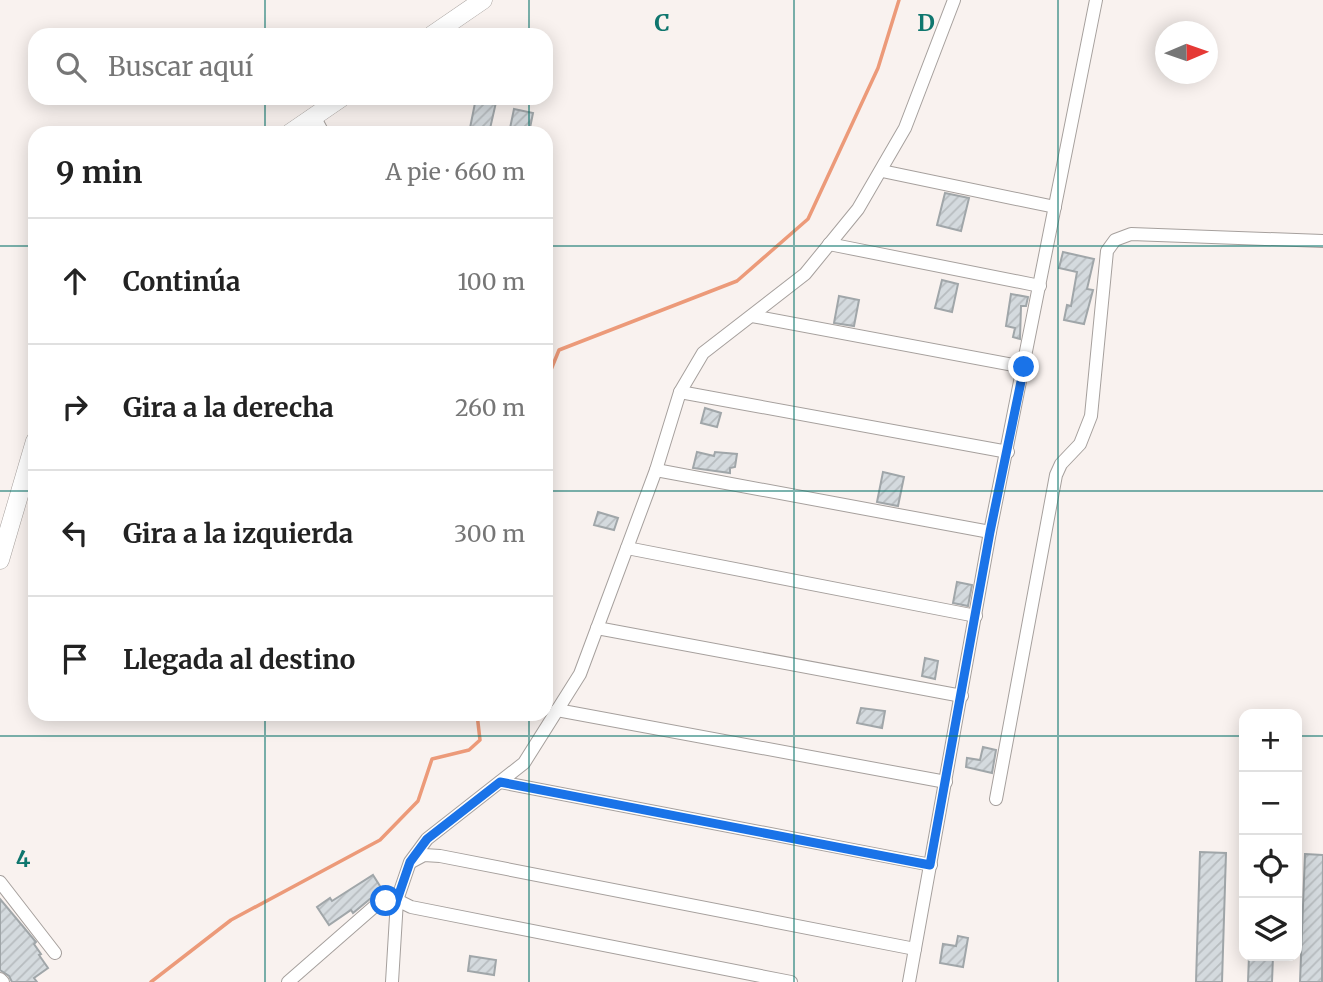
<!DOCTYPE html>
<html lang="es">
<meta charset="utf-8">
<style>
:root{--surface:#fff;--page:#f6f6f6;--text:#222;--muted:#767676;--line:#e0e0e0}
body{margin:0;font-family:Merriweather,serif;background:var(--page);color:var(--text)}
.controls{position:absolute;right:21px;bottom:21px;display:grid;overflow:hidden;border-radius:14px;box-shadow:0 4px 18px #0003}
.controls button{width:63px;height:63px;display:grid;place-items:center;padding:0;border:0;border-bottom:2px solid var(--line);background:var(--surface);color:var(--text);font:35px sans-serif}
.compass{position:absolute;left:1155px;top:21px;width:63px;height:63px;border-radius:50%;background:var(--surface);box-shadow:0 4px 18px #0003;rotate:88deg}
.stop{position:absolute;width:21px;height:21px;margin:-16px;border:5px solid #1a73e8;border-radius:50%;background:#fff}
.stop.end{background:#1a73e8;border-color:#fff;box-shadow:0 2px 7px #0008}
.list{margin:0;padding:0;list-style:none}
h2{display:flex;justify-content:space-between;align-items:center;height:91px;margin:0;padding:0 28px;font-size:30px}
h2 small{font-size:23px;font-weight:400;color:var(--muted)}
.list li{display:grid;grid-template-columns:46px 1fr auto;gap:21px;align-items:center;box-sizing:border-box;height:126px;padding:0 28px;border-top:2px solid var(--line)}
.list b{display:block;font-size:26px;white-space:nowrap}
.list em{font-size:23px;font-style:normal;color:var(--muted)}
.icon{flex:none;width:38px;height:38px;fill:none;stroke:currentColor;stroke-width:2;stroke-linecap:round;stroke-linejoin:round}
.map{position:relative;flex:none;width:1323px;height:982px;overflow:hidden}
.search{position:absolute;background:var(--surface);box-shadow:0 4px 18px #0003;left:28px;top:28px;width:525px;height:77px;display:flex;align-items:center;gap:18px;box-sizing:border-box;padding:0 24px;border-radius:21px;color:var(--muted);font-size:26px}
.panel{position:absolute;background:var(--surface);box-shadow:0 4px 18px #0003;left:28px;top:126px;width:525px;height:595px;border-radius:21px}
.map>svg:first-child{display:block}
</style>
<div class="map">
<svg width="1323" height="982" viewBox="0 0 1323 982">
<defs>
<pattern id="building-hatch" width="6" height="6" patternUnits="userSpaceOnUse" patternTransform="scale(1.75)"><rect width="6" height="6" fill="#d4dade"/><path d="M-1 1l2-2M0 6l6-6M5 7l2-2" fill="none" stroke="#b7bcbf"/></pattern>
</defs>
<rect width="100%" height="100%" fill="#f9f2ef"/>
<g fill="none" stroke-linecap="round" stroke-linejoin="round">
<g stroke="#ec9a79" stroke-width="3.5">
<path d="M 546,382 L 559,350 L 737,281 L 808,219 L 878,68 L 899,0"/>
<path d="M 151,982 L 231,920 L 380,840 L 418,801 L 432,759 L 469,750 L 480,740 L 477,714"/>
</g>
</g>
<g fill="url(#building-hatch)" stroke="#a0a6a9" stroke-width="2">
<path d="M 476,98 L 497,98 L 489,133 L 469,133 Z"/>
<path d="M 514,109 L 533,113 L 529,133 L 509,133 Z"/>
<path d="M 945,193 L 969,198 L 961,231 L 937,225 Z"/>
<path d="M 1063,252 L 1094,259 L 1087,289 L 1093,290 L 1084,324 L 1064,320 L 1067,305 L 1071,306 L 1077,272 L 1059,268 Z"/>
<path d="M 942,280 L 958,284 L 952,312 L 935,308 Z"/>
<path d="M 1011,294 L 1028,297 L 1026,306 L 1021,306 L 1020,339 L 1013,337 L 1015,328 L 1006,326 Z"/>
<path d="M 839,296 L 859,300 L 854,326 L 834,323 Z"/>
<path d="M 705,408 L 721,413 L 717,427 L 701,423 Z"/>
<path d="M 697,452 L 714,456 L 715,452 L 737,454 L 735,467 L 730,468 L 730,473 L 693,468 Z"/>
<path d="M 883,472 L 904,477 L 898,506 L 877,502 Z"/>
<path d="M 598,512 L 618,518 L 614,530 L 594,525 Z"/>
<path d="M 957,582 L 972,585 L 968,606 L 953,603 Z"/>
<path d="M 925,658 L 938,661 L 935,679 L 922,676 Z"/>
<path d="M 861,708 L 885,711 L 882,728 L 857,723 Z"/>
<path d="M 983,747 L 996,750 L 992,773 L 966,767 L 967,758 L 980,760 Z"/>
<path d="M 1200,852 L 1226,853 L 1222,982 L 1196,982 Z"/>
<path d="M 1305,854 L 1323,855 L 1322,982 L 1300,982 Z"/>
<path d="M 373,875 L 385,894 L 370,899 L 353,913 L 351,910 L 329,925 L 317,907 L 330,898 L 332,901 Z"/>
<path d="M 0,899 L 36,942 L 34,944 L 41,954 L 39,955 L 48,968 L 34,978 L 37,982 L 12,982 L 9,976 L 0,970 Z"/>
<path d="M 958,936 L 968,938 L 963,967 L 940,963 L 943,944 L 956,946 Z"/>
<path d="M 470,956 L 496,960 L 494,975 L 468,971 Z"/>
<path d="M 1249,956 L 1273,956 L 1272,982 L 1248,982 Z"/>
</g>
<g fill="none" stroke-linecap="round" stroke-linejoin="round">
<defs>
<g id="minor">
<path d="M 314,116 L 323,133"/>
<path d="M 882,171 L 1055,207"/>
<path d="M 829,244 L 1040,286"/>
<path d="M 752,316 L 1024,367"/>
<path d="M 680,392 L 1008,452"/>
<path d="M 656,470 L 990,532"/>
<path d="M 627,548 L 976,616"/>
<path d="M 597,628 L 962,696"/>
<path d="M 557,710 L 946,782"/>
<path d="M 500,782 L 931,865"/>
<path d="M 996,799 L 1056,475 L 1061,464 L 1080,444 L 1091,416 L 1107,251 L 1115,240 L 1131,234 L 1323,241"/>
<path d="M 411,862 L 424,855 L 440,856 L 915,949"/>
<path d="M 0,882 L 55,953"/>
<path d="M 0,979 L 3,982"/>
<path d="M 288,982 L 375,906 L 397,900 L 410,862 L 427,839 L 524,763 L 580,674 L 656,470 L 680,392 L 703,353 L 805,274 L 858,209 L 905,128 L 954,0"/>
<path d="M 392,982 L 397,900 L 411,907 L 791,982"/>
<path d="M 909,982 L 990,532 L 1096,0"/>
</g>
<g id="secondary">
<path d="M 432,35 L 483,0"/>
<path d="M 290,133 L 341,98"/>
<path d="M 0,560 L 35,441"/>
</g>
</defs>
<use href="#minor" stroke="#a6a09d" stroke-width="14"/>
<use href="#secondary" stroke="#a6a09d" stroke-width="19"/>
<use href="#minor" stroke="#fff" stroke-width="12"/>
<use href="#secondary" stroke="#fff" stroke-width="18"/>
</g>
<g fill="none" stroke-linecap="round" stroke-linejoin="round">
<path stroke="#1a73e8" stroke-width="9" d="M 386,901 L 397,900 L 410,862 L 427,839 L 500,782 L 930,865 L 990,532 L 1024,367"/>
</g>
<path fill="none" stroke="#0f766e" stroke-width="2" stroke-opacity="0.55" d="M 265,0 L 265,35M 529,0 L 529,35M 794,0 L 794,982M 1058,0 L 1058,982M 265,98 L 265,133M 529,98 L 529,133M 0,246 L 35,246M 546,246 L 1323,246M 0,491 L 35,491M 546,491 L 1323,491M 265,714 L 265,982M 529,714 L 529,982M 0,736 L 1244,736M 1297,736 L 1323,736"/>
<g font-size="23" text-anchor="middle" font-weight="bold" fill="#0f766e" stroke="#f9f2ef" stroke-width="5" stroke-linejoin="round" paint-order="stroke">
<text x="662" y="31">C</text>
<text x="926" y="31">D</text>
<text x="23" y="867">4</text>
</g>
</svg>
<div class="controls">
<button>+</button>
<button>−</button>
<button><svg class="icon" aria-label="locate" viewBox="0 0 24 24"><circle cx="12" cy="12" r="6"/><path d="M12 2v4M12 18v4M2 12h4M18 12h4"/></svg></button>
<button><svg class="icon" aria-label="layers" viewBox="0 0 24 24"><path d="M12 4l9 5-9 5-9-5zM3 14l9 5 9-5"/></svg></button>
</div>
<svg class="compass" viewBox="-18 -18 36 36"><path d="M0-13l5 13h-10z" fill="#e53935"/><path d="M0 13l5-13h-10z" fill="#767676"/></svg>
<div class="stop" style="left:386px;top:901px"></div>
<div class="stop end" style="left:1024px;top:367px"></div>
<div class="search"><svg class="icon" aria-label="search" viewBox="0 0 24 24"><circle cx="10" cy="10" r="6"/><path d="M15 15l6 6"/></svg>Buscar aquí</div>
<section class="panel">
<h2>9 min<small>A pie · 660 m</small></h2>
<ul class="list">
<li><svg class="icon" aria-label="ahead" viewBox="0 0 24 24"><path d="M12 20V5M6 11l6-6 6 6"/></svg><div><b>Continúa</b></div><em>100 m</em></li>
<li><svg class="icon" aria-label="right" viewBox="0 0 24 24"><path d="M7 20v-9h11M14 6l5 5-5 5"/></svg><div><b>Gira a la derecha</b></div><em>260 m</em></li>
<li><svg class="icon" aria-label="left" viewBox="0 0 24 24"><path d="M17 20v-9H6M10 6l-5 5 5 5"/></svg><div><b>Gira a la izquierda</b></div><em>300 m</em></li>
<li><svg class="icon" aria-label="arrive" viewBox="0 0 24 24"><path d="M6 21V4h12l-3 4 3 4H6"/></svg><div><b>Llegada al destino</b></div></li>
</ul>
</section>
</div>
